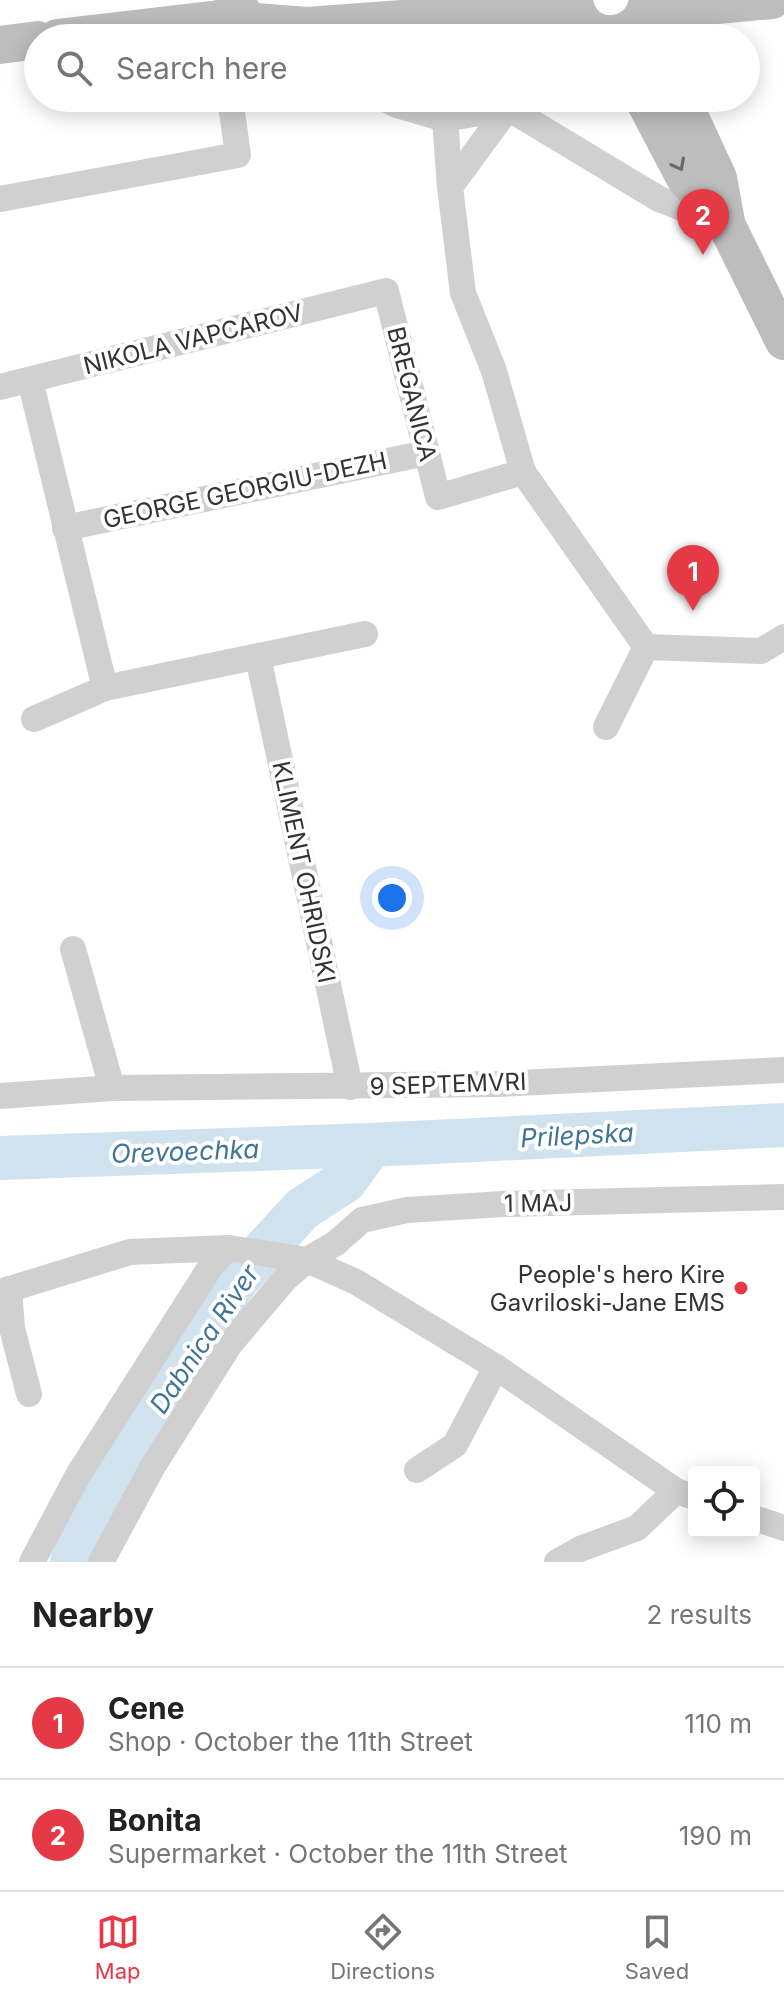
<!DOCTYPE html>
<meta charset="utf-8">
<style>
:root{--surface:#fff;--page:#f2f2f2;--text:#222;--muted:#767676;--line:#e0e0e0;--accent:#e63946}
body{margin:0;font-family:Inter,sans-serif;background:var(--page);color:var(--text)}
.controls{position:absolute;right:24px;bottom:24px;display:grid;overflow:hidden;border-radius:8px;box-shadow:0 4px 20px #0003}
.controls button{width:72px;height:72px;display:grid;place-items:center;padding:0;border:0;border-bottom:2px solid var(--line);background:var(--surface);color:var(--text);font:40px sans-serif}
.you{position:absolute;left:392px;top:898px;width:28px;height:28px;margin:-20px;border:6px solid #fff;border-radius:50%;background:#1a73e8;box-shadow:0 0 0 12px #1a73e833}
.badge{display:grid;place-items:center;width:52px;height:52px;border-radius:50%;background:var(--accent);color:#fff;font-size:26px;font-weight:700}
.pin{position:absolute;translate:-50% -66px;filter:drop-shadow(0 2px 4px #0008)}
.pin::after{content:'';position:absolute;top:42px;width:28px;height:24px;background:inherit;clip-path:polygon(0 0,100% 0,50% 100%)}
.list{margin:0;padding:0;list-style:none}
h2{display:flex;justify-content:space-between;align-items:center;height:104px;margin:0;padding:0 32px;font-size:34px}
h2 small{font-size:26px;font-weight:400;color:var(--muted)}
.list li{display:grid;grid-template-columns:52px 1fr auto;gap:24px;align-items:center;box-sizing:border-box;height:112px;padding:0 32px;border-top:2px solid var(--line)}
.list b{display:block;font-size:30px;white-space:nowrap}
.list p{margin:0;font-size:26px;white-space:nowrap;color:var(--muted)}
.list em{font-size:26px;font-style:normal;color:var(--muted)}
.icon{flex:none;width:44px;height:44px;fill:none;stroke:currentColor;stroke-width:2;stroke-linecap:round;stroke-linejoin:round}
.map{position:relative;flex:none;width:784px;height:1562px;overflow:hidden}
.search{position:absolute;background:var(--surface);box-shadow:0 4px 20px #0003;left:24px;right:24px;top:24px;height:88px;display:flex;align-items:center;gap:20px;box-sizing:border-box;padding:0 28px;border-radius:44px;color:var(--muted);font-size:30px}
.sheet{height:328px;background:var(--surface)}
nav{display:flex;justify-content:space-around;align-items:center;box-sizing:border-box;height:112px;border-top:2px solid var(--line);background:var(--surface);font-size:22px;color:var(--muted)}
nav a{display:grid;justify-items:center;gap:4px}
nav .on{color:var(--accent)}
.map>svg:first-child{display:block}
</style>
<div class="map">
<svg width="784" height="1562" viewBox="0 0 784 1562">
<rect width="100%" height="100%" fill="#fff"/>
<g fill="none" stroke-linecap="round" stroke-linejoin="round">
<g stroke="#cfe2ee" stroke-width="44">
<path d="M 0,1158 L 371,1145 L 784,1125"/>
<path d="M 72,1562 L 85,1530 L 115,1475 L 192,1345 L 237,1280 L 302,1209 L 345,1181 L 371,1145"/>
</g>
<g stroke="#d0d0d0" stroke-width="26">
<path d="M 383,98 L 397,105 L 445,119 L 508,108 L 659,199 L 719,222"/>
<path d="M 508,108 L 450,187 L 463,293 L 494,371 L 523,472 L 646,647"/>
<path d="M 445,119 L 450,187"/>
<path d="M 0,199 L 238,155 L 230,98"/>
<path d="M 30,380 L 105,688"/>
<path d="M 0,387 L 386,291 L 438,497 L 523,472"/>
<path d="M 65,528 L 426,453"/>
<path d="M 258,657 L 350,1087"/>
<path d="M 34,719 L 105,688 L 365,634"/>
<path d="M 606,727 L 646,647 L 761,651 L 784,637"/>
<path d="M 73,949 L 112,1088"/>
<path d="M 0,1096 L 112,1088 L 497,1084 L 784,1070"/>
<path d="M 9,1289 L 12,1328 L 29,1394"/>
<path d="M 0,1292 L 130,1252 L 228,1248 L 307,1260 L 356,1282 L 496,1367 L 676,1491 L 694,1497"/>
<path d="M 417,1470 L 455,1445 L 496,1367"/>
<path d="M 754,1518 L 784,1528"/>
<path d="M 32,1562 L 78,1475 L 211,1266 L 228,1248"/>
<path d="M 101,1562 L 153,1466 L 230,1344 L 285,1279 L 307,1260 L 336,1243 L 362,1220 L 407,1210 L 503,1204 L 784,1197"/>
<path d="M 557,1562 L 580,1549 L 637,1528 L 676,1491"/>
</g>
<g stroke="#bdbdbd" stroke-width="38">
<path d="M 574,0 C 579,46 642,45 648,0"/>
<path d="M 643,17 L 665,10 L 772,0"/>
<path d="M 219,19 L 307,26 L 415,18 L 562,17 L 581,20"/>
<path d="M 57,38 L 219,19 L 243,13"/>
<path d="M 0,45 L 38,40"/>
<path d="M 643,98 L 685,178 L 726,224 L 784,341"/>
<path d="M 681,98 L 718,178 L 726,222"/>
</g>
</g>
<defs><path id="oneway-chevron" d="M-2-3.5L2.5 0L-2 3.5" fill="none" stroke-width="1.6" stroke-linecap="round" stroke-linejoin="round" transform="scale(2)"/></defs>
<use stroke="#6a6a6a" href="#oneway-chevron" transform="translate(679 165) rotate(62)"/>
<circle fill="#e63946" stroke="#fff" stroke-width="3" cx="741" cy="1288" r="8"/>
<g text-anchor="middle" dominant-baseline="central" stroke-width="8" stroke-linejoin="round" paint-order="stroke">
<g font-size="24" fill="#333" stroke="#fff">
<text transform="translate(193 339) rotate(-14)">NIKOLA VAPCAROV</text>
<text transform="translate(412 394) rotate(76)">BREGANICA</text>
<text transform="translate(245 490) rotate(-12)">GEORGE GEORGIU-DEZH</text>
<text transform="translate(304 872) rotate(78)">KLIMENT OHRIDSKI</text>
<text transform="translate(448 1084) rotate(-2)">9 SEPTEMVRI</text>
<text transform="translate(538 1203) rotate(-1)">1 MAJ</text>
</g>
<g font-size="24" fill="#333" stroke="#fff" text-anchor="end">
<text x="725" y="1274">People's hero Kire<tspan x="725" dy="28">Gavriloski-Jane EMS</tspan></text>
</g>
<g font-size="26" font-style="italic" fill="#3f7597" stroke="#fff">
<text transform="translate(577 1135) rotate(-3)">Prilepska</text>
<text transform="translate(185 1151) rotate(-2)">Orevoechka</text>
<text transform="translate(204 1339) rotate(-56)">Dabnica River</text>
</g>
</g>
</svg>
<div class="controls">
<button><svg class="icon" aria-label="locate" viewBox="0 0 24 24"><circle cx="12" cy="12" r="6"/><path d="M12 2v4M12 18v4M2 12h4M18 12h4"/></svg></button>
</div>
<div class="you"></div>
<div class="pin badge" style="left:693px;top:611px">1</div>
<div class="pin badge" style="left:703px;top:255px">2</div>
<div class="search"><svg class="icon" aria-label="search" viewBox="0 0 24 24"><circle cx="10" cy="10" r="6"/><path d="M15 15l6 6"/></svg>Search here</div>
</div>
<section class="sheet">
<h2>Nearby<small>2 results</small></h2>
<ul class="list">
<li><span class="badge">1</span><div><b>Cene</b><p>Shop · October the 11th Street</p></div><em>110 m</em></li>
<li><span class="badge">2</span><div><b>Bonita</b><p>Supermarket · October the 11th Street</p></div><em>190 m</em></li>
</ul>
</section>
<nav>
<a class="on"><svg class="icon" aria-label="map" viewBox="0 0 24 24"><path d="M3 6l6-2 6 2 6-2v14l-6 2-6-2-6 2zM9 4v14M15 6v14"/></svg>Map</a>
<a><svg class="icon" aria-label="directions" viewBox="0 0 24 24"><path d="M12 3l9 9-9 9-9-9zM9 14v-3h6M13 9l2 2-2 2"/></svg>Directions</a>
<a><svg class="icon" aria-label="saved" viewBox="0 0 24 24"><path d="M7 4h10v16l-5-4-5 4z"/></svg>Saved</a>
</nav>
